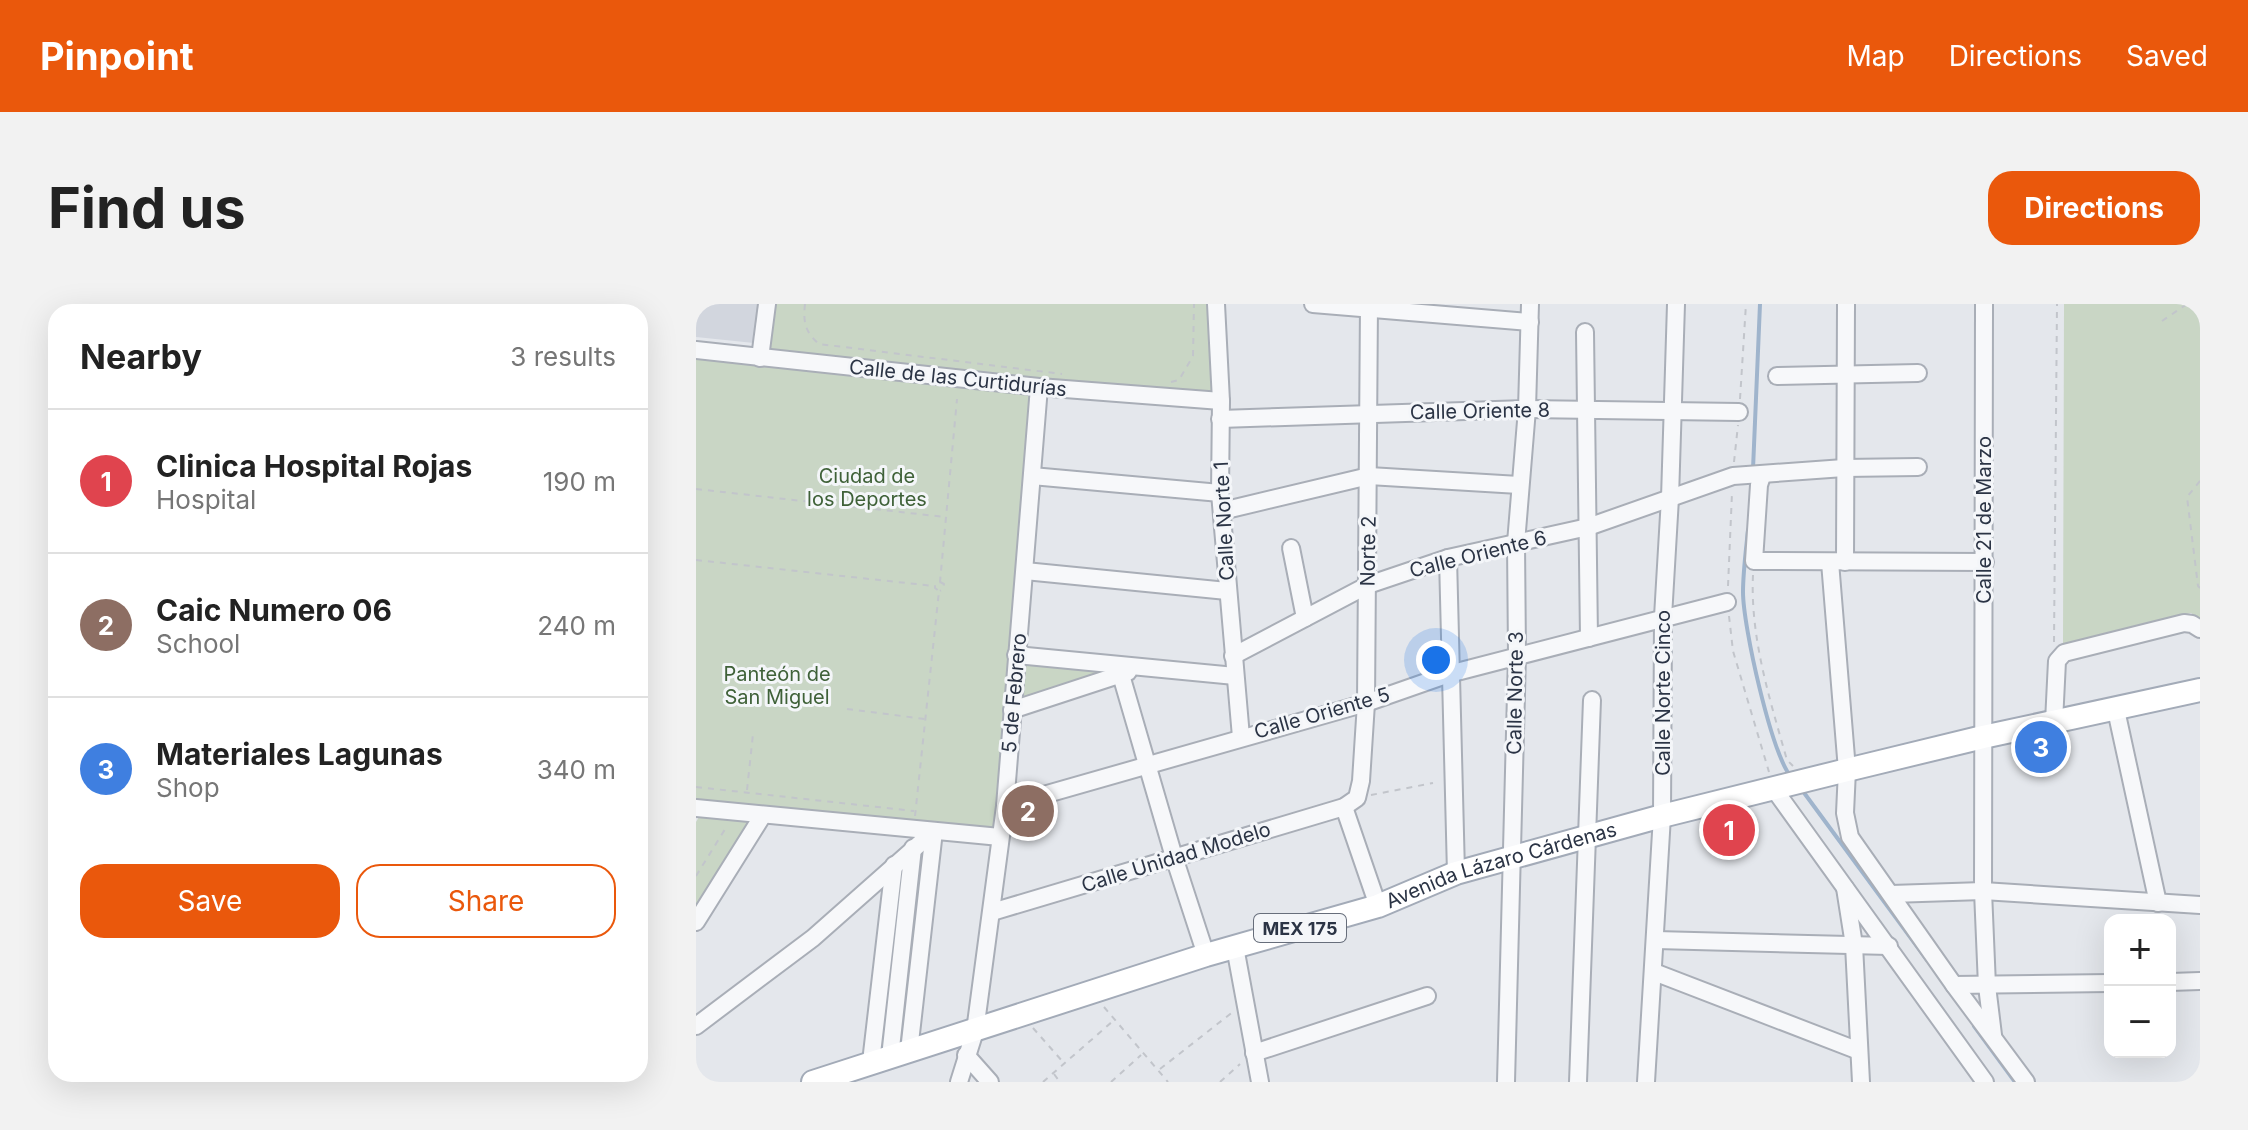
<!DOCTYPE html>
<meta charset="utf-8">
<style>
:root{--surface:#fff;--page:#f2f2f2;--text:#222;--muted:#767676;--line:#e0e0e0;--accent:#ea580c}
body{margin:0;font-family:Inter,sans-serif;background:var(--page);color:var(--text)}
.controls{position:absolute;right:24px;bottom:24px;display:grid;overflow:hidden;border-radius:16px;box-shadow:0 8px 32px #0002}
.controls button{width:72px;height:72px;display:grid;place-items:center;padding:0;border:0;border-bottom:2px solid var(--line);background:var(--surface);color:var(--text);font:40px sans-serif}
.you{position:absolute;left:740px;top:356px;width:28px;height:28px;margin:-20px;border:6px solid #fff;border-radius:50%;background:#1a73e8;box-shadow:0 0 0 12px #1a73e833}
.badge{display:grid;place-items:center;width:52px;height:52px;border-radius:50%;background:var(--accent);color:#fff;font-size:26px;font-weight:700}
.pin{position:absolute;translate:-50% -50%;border:4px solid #fff;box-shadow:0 2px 8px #0006}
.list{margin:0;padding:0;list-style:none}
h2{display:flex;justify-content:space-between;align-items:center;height:104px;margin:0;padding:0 32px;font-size:34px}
h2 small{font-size:26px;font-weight:400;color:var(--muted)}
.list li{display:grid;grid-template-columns:52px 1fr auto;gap:24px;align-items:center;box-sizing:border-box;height:144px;padding:0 32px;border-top:2px solid var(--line)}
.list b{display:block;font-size:30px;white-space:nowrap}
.list p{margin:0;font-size:26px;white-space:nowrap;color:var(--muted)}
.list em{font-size:26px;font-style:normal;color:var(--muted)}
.actions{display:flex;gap:16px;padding:24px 32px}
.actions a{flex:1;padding:18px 0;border:2px solid var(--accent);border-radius:24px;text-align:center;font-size:28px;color:var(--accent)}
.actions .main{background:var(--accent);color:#fff}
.map{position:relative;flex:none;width:1504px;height:778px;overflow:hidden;border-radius:24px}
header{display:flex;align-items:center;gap:48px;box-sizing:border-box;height:112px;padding:0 40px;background:var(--accent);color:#fff}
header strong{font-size:38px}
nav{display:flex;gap:44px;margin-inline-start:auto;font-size:28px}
.intro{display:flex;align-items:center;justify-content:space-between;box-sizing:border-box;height:192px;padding:0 48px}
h1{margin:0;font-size:56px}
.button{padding:20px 36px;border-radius:24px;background:var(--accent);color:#fff;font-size:28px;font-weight:700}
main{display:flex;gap:48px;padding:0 48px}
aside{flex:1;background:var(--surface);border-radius:24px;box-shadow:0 8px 32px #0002}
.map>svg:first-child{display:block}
</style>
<header>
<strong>Pinpoint</strong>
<nav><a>Map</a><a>Directions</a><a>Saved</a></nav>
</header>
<div class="intro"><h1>Find us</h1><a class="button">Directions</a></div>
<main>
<aside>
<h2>Nearby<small>3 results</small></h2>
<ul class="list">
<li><span class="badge" style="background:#e0444e">1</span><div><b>Clinica Hospital Rojas</b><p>Hospital</p></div><em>190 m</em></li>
<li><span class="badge" style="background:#8d6e63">2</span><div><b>Caic Numero 06</b><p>School</p></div><em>240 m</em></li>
<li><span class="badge" style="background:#3f7fe0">3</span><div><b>Materiales Lagunas</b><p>Shop</p></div><em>340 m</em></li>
</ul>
<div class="actions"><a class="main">Save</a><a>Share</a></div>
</aside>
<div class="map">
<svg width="1504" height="778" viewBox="0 0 1504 778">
<rect width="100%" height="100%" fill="#e4e7ec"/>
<path fill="#d2d6de" d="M 0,0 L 62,0 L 58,39 L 0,33 Z"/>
<g fill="#c9d6c5">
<path d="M 62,0 L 516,0 L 515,106 L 351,92 L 329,346 L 449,366 L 320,411 L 307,541 L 68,517 L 0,622 L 0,518 L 4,511 L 0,510 L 0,53 L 55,59 Z"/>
<path d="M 1368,0 L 1504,0 L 1504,315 L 1495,309 L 1367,340 Z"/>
</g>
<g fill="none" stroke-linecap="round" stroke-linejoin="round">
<g stroke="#9fb4cc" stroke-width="4">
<path d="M 1057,165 L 1064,0"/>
<path d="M 1052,226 C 1050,246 1047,268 1047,288 C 1047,322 1075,448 1095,473"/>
<path d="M 1106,486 L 1231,656"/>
<path d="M 1278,722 L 1319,778"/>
</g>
<defs>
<g id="minor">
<path d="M 520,0 L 525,97 L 524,189 L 545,433"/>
<path d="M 617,0 L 834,18"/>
<path d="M 1288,0 L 1287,587 L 1291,682 L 1297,731"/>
<path d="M 889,28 L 893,334"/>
<path d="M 0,46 L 343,83 L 525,97"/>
<path d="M 64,54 L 71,0"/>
<path d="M 1081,72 L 1222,69"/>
<path d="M 524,115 L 831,105 L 1043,108"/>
<path d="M 336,172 L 524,189"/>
<path d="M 1066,172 L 1063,181 L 1058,257 L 1289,258"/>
<path d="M 526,207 L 673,172 L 823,181"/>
<path d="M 595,244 L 609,314"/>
<path d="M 752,254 L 760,569"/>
<path d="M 1134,258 L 1151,466 L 1149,509 L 1154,533 L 1258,681 L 1330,778"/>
<path d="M 1149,258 L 1150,0"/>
<path d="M 329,267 L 531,287"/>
<path d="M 320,351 L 539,372"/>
<path d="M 537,352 L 672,281 L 752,254 L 892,223 L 1037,172 L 1148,164 L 1222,163"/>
<path d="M 425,371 L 478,553 L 508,645"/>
<path d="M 316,406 L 432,368"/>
<path d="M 1420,406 L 1462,599"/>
<path d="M 1358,418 L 1361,357 L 1368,349 L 1488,319 L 1496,320 L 1504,325"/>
<path d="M 1078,485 L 1289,778"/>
<path d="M 309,502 L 670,399 L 753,370 L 1031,298"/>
<path d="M 648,503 L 682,602"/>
<path d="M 0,504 L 304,533"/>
<path d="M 1149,584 L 1158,641 L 1165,778"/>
<path d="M 1195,590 L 1287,587 L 1504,601"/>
<path d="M 296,608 L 648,503 L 661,494 L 665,477 L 670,399 L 673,0"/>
<path d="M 0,618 L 67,511"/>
<path d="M 960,636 L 1193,642"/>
<path d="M 539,643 L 564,778"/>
<path d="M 958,668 L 1163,747"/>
<path d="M 1474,678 L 1504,677"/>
<path d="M 1258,681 L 1414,679"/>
<path d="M 0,722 L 117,634 L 238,527"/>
<path d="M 213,747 L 238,527"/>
<path d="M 558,749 L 731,692"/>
<path d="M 270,751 L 294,778"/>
<path d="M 194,753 L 217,544"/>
<path d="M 175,758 L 198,561"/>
<path d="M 263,778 L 279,727 L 309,502 L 343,83"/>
<path d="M 810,778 L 821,351 L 820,239 L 831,105 L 834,0"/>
<path d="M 882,778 L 896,396"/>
<path d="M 950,778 L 966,512 L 967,313 L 974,194 L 980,0"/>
</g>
<g id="major">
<path id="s1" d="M 117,778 L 510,651 L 682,602 L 760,569 L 966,512 L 1151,466 L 1287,433 L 1504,386"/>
</g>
</defs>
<use href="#minor" stroke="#a9aeb7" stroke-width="20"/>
<use href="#major" stroke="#a3abb8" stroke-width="26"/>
<g stroke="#c2c5cb" stroke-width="2" stroke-dasharray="6 6" stroke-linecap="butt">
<path d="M 109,0 C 107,18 109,28 123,40 L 366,70"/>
<path d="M 1466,17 L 1491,0"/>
<path d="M 475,78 L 483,76 L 497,52 L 498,0"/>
<path d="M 1044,95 L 1050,0"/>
<path d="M 1038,158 L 1042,121"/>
<path d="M 1504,177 L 1491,193 L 1502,282 L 1504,284"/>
<path d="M 0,185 L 249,213"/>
<path d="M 0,256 L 238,282"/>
<path d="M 1057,271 C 1054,334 1074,396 1091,456 L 1097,462"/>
<path d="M 244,278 L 248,280 L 247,285 L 244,287"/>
<path d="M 1032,282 L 1036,189"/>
<path d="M 1033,312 L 1037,347 L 1073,468"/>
<path d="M 1358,338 L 1361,0"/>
<path d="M 151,405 L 229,415"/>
<path d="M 0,483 L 218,507"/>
<path d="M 51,486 L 57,430"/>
<path d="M 675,491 L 737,479"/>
<path d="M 219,512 L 243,287 L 239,284 L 239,280 L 244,278 L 261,95"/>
<path d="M 0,572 L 31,522"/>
<path d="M 408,703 L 472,778"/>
<path d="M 337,724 L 367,758"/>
<path d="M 464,765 L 538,707"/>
<path d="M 358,770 L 364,778"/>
<path d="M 347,778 L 417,717"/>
<path d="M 415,778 L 445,751"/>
<path d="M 524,778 L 544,760"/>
</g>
<use href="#minor" stroke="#f7f8fa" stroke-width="16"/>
<use href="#major" stroke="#fff" stroke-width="22"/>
</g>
<g text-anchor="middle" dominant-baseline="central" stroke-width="6" stroke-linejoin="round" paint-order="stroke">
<rect fill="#f4f6f9" stroke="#676e7b" stroke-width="2" x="558" y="610" width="92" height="28" rx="6"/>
<g font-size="18" font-weight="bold" fill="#2b3445">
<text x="604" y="624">MEX 175</text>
</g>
<g font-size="20" fill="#2b3445" stroke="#f4f6f9">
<text transform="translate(262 74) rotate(6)">Calle de las Curtidurías</text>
<text transform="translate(784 107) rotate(-1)">Calle Oriente 8</text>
<text transform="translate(1288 216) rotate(-90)">Calle 21 de Marzo</text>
<text transform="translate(528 217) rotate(-93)">Calle Norte 1</text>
<text transform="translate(672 247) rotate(-89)">Norte 2</text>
<text transform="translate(782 250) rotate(-14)">Calle Oriente 6</text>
<text transform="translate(318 389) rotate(-85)">5 de Febrero</text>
<text transform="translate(819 389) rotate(-89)">Calle Norte 3</text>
<text transform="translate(967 389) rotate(-90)">Calle Norte Cinco</text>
<text transform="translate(626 409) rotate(-16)">Calle Oriente 5</text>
<text transform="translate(480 553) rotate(-17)">Calle Unidad Modelo</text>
<text stroke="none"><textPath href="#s1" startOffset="722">Avenida Lázaro Cárdenas</textPath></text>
</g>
<g font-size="20" fill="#3f6138" stroke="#f4f6f9">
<text x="171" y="172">Ciudad de<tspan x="171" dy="23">los Deportes</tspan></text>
<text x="81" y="370">Panteón de<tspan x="81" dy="23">San Miguel</tspan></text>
</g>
</g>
</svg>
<div class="controls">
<button>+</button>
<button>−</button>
</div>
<div class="you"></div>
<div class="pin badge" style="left:1033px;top:526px;background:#e0444e">1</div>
<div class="pin badge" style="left:332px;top:507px;background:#8d6e63">2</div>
<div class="pin badge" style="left:1345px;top:443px;background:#3f7fe0">3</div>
</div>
</main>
